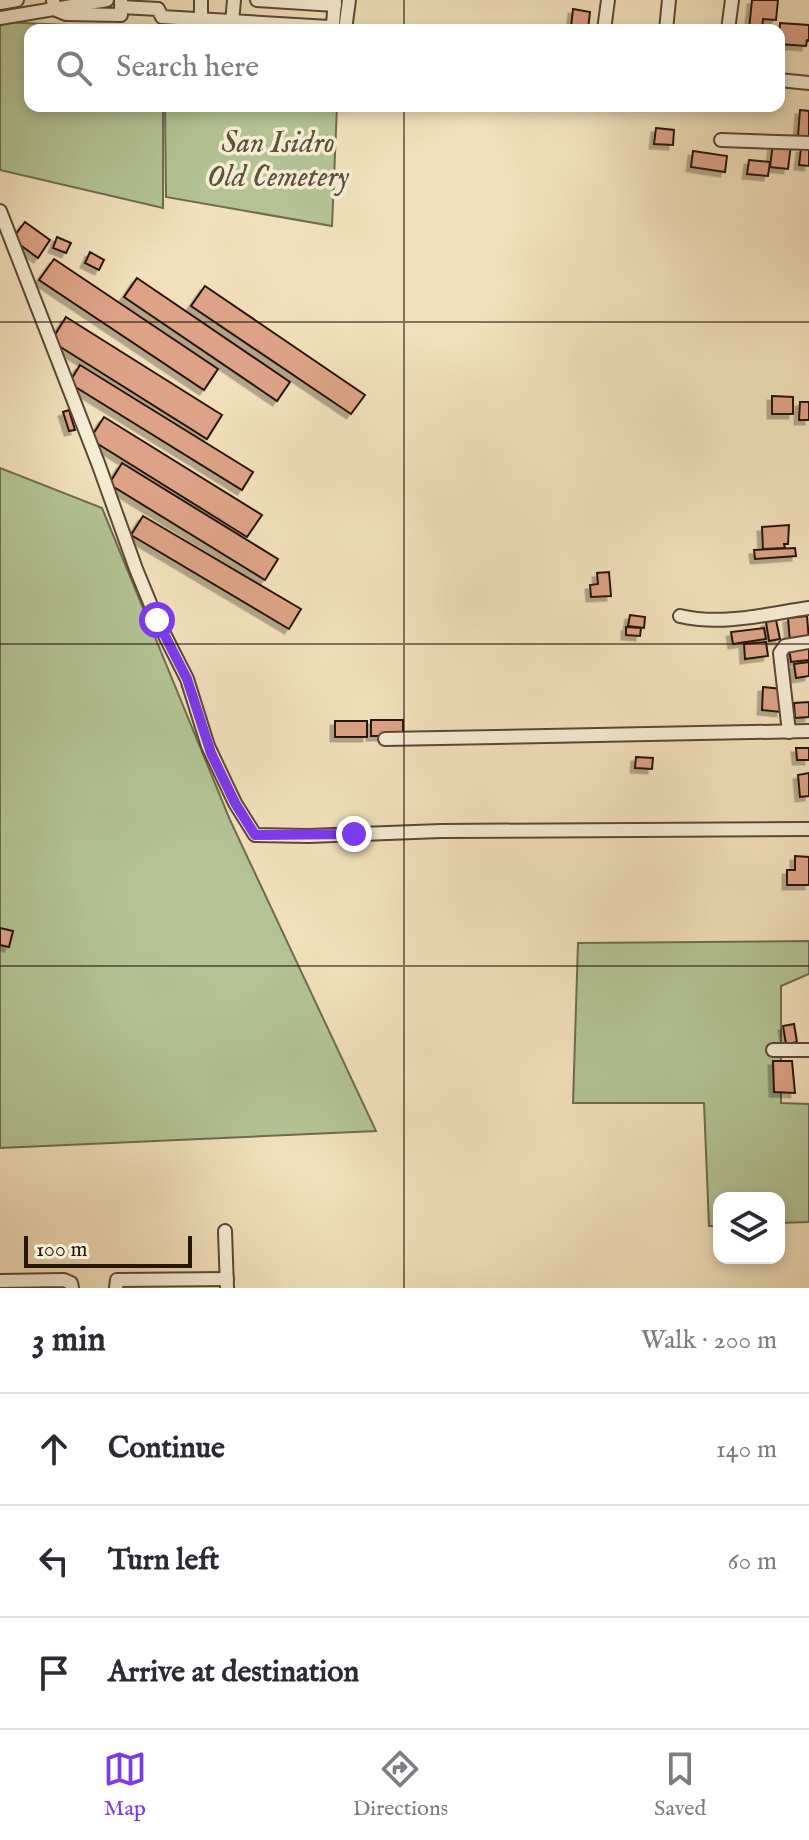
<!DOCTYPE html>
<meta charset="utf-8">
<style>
:root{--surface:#fff;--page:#f2f2f3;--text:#2b2b33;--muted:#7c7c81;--line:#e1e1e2;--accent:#7c3aed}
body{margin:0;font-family:"IM FELL English",serif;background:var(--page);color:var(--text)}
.controls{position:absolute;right:24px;bottom:24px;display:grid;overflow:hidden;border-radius:16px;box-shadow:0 4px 12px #0003}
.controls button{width:72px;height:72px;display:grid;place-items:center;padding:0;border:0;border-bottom:2px solid var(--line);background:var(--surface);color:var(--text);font:40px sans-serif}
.scale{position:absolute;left:24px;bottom:20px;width:168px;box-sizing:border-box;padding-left:8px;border:4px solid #28160a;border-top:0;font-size:22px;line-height:28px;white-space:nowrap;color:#28160a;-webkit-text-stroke:6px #f6ebd3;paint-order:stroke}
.stop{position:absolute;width:24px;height:24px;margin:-18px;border:6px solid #7c3aed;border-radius:50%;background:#fff}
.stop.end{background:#7c3aed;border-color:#fff;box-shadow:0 2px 8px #0008}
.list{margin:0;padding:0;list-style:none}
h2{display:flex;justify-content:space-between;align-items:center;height:104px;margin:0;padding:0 32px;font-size:34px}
h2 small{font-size:26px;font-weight:400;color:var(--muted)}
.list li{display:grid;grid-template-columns:52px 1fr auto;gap:24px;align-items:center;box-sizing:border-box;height:112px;padding:0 32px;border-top:2px solid var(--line)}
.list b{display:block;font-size:30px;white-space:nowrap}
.list em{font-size:26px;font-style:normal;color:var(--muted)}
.icon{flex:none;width:44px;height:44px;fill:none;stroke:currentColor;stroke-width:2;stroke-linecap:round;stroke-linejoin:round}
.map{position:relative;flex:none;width:809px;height:1288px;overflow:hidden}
.search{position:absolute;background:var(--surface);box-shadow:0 4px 12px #0003;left:24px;right:24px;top:24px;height:88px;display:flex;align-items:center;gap:20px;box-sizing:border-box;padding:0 28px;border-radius:16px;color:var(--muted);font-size:30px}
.sheet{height:440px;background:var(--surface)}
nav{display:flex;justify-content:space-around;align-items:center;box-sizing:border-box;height:112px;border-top:2px solid var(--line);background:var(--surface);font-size:22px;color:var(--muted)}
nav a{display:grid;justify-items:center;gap:4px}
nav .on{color:var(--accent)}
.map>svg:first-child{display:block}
</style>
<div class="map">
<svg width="809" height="1288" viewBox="0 0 809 1288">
<defs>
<filter id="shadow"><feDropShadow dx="-4.5" dy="4.5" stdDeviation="0" flood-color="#0004"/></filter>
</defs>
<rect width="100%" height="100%" fill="#f1e0bb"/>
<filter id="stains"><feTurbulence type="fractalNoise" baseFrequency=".0025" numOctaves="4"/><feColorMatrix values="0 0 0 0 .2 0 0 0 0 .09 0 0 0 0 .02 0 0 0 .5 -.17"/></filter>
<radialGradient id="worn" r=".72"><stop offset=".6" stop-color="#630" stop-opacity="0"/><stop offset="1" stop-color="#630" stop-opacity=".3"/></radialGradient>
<g fill="#b3c395" stroke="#6e6c50" stroke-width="2">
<path d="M 0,22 L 162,29 L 30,30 L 30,106 L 163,106 L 163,208 L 0,170 Z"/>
<path d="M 165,106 L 337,106 L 332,226 L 166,197 Z"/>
<path d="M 0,468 L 102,508 L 230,820 L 376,1131 L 0,1148 Z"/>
<path d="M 809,941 L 809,974 L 781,986 L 781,1103 L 809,1104 L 809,1222 L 779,1223 L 779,1198 L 719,1198 L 719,1226 L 709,1226 L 704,1103 L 573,1103 L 578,943 Z"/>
</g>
<g fill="#dda287" stroke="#28160a" stroke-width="2" filter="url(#shadow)">
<path d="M 752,0 L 778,0 L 776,20 L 763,19 L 762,30 L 749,30 Z"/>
<path d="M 573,9 L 590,12 L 588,29 L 571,27 Z"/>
<path d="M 780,23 L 809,25 L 809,41 L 807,40 L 806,46 L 779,44 Z"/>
<path d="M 800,110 L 809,111 L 809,137 L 798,136 Z"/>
<path d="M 656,128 L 674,130 L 673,145 L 654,144 Z"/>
<path d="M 773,143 L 791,144 L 788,169 L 770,167 Z"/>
<path d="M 801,148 L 809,149 L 809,166 L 799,165 Z"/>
<path d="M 693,151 L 727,156 L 725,172 L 691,167 Z"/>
<path d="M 749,160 L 770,162 L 768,176 L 747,174 Z"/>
<path d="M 25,222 L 50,240 L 38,258 L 12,239 Z"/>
<path d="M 57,237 L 71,243 L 66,253 L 53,248 Z"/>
<path d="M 90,252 L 104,260 L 99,270 L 85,263 Z"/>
<path d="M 54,259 L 218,369 L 204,390 L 39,280 Z"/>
<path d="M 137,278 L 290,382 L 277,401 L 124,297 Z"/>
<path d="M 205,286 L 365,395 L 351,414 L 191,306 Z"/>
<path d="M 66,317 L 222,415 L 207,439 L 51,341 Z"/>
<path d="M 80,365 L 253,472 L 242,490 L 69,383 Z"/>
<path d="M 772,396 L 793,397 L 793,414 L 772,414 Z"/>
<path d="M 800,402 L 809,402 L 809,420 L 799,420 Z"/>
<path d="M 69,410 L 75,430 L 69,431 L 63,412 Z"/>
<path d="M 104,417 L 262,515 L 247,537 L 90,439 Z"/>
<path d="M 122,463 L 278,559 L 265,580 L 109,484 Z"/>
<path d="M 143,516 L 301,609 L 289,629 L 131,535 Z"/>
<path d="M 789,525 L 788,544 L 784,544 L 785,548 L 763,549 L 762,527 Z"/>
<path d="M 795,548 L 796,556 L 755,559 L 754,550 Z"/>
<path d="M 609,572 L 611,596 L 591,597 L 590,585 L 598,584 L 597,573 Z"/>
<path d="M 630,615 L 645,617 L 644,628 L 628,626 Z"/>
<path d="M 807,616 L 809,640 L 790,642 L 788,618 Z"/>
<path d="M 776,620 L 780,639 L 769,641 L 766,622 Z"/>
<path d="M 626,627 L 641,628 L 640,636 L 626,635 Z"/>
<path d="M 764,628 L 766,639 L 733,644 L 731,632 Z"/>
<path d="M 766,642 L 768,656 L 745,659 L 744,644 Z"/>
<path d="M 809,645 L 809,660 L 791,662 L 789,648 Z"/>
<path d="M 809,662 L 809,676 L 796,678 L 794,664 Z"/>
<path d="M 763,687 L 782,689 L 781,712 L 762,710 Z"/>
<path d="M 809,702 L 809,717 L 795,718 L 794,703 Z"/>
<rect x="371" y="720" width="32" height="16"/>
<rect x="335" y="721" width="32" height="16"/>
<path d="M 796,748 L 809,748 L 809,760 L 797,760 Z"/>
<path d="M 636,757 L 653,758 L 652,769 L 635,768 Z"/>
<path d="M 809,773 L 809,796 L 800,797 L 798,775 Z"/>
<path d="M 795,856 L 809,857 L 809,885 L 787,885 L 787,870 L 795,870 Z"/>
<path d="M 0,928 L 13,931 L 9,947 L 0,945 Z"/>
<path d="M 794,1024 L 797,1042 L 786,1044 L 783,1026 Z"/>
<path d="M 773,1061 L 792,1061 L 795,1093 L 774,1092 Z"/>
</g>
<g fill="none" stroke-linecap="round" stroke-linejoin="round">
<defs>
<g id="street">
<path d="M 53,0 L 54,9 L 66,14 L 121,15 L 121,0"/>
<path d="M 257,0 L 335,5"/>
<path d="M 0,3 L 17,0"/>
<path d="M 121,7 L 158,9 L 162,17 L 329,27 L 333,24 L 335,0"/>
<path d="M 0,18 L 107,0"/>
<path d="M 201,19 L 201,0"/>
<path d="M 232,22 L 234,0"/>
<path d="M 345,30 L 349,0"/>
<path d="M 604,30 L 608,0"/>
<path d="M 666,30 L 669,0"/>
<path d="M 728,30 L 732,0"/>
<path d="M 779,80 L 809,83"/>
<path d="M 721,140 L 809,143"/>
<path d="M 0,211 L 98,463 L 136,569 L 157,620 L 187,679 L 208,746 L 235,803 L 255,835 L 308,836 L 441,831 L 809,829"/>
<path d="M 680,616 C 722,626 767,614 809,608"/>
<path d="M 789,732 L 780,653 L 785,646 L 809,642"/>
<path d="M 385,739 L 809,731"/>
<path d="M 773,1050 L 809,1050"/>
<path d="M 225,1231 L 227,1288"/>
<path d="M 0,1281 L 64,1280 L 71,1283 L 72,1288"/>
<path d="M 116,1288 L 117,1280 L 227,1279"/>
</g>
</defs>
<use href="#street" stroke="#5a4836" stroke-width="16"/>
<use href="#street" stroke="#f6ebd3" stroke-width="12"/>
</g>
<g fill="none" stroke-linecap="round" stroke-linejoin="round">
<path stroke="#7c3aed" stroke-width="10" d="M 157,620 L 187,679 L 211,753 L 235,803 L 255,835 L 354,834"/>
</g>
<path fill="none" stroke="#28160a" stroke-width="2" stroke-opacity="0.55" d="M 404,0 L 404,30M 404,106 L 404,1288M 0,322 L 809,322M 0,644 L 809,644M 0,966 L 809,966"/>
<g text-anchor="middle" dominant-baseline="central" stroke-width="7" stroke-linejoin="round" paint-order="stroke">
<g font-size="30" font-style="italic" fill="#59533b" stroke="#f6ebd3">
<text x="278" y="144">San Isidro<tspan x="278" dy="34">Old Cemetery</tspan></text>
</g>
</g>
<rect width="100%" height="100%" filter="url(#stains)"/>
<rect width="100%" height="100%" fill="url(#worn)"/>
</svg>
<div class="controls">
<button><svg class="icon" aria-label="layers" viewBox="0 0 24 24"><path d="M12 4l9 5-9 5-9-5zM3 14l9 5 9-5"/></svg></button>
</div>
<div class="scale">100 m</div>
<div class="stop" style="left:157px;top:620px"></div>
<div class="stop end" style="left:354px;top:834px"></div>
<div class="search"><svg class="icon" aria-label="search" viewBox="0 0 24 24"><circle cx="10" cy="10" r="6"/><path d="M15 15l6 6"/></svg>Search here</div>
</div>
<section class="sheet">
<h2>3 min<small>Walk · 200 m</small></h2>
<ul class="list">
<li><svg class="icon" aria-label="ahead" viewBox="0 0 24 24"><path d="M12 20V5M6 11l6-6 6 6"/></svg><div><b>Continue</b></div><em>140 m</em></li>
<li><svg class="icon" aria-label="left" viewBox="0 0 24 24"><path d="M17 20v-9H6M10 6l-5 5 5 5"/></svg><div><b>Turn left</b></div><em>60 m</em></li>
<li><svg class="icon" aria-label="arrive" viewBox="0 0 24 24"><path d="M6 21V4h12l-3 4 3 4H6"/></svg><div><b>Arrive at destination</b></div></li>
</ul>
</section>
<nav>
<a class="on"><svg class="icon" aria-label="map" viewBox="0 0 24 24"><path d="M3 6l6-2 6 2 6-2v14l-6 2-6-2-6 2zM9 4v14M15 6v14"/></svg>Map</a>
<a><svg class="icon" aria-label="directions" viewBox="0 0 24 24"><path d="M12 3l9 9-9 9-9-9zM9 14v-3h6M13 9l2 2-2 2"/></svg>Directions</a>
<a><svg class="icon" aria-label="saved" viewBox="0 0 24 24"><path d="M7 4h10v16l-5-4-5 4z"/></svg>Saved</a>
</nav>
